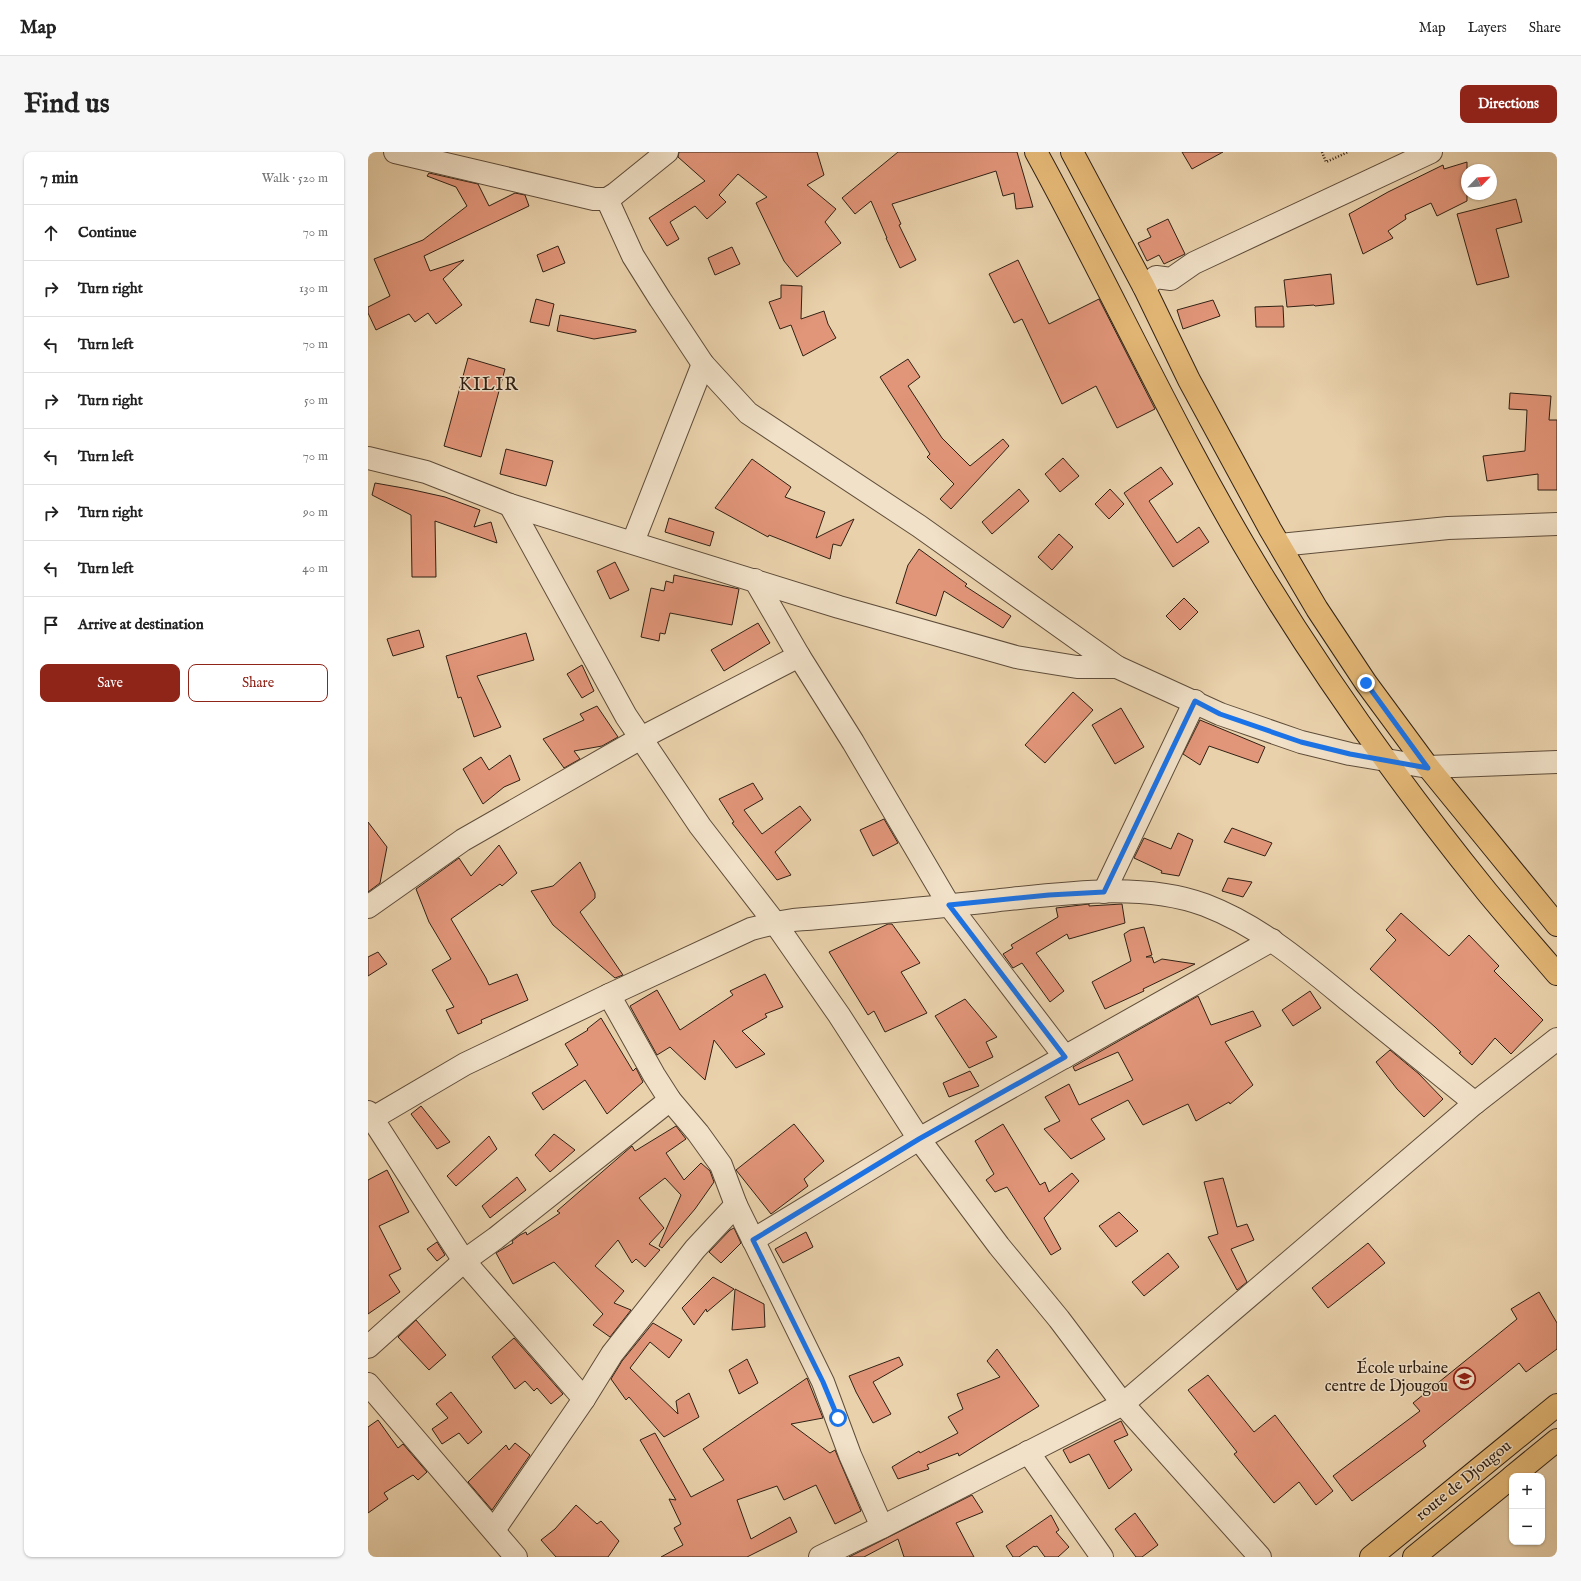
<!DOCTYPE html>
<meta charset="utf-8">
<style>
:root{--surface:#fff;--page:#f6f6f6;--text:#222;--muted:#767676;--line:#e0e0e0;--accent:#8f2418}
body{margin:0;font-family:"IM FELL English",serif;background:var(--page);color:var(--text)}
.controls{position:absolute;right:12px;bottom:12px;display:grid;overflow:hidden;border-radius:8px;box-shadow:0 1px 3px #0004}
.controls button{width:36px;height:36px;display:grid;place-items:center;padding:0;border:0;border-bottom:1px solid var(--line);background:var(--surface);color:var(--text);font:20px sans-serif}
.compass{position:absolute;left:1093px;top:12px;width:36px;height:36px;border-radius:50%;background:var(--surface);box-shadow:0 1px 3px #0004;rotate:65deg}
.stop{position:absolute;width:12px;height:12px;margin:-9px;border:3px solid #1a73e8;border-radius:50%;background:#fff}
.stop.end{background:#1a73e8;border-color:#fff;box-shadow:0 1px 4px #0008}
.list{margin:0;padding:0;list-style:none}
h2{display:flex;justify-content:space-between;align-items:center;height:52px;margin:0;padding:0 16px;font-size:17px}
h2 small{font-size:13px;font-weight:400;color:var(--muted)}
.list li{display:grid;grid-template-columns:26px 1fr auto;gap:12px;align-items:center;box-sizing:border-box;height:56px;padding:0 16px;border-top:1px solid var(--line)}
.list b{display:block;font-size:15px;white-space:nowrap}
.list em{font-size:13px;font-style:normal;color:var(--muted)}
.actions{display:flex;gap:8px;padding:12px 16px}
.actions a{flex:1;padding:9px 0;border:1px solid var(--accent);border-radius:8px;text-align:center;font-size:14px;color:var(--accent)}
.actions .main{background:var(--accent);color:#fff}
.icon{flex:none;width:22px;height:22px;fill:none;stroke:currentColor;stroke-width:2;stroke-linecap:round;stroke-linejoin:round}
.map{position:relative;flex:none;width:1189px;height:1405px;overflow:hidden;border-radius:8px}
header{display:flex;align-items:center;gap:24px;box-sizing:border-box;height:56px;padding:0 20px;background:var(--surface);border-bottom:1px solid var(--line)}
header strong{font-size:19px}
nav{display:flex;gap:22px;margin-inline-start:auto;font-size:14px}
.intro{display:flex;align-items:center;justify-content:space-between;box-sizing:border-box;height:96px;padding:0 24px}
h1{margin:0;font-size:28px}
.button{padding:10px 18px;border-radius:8px;background:var(--accent);color:#fff;font-size:14px;font-weight:700}
main{display:flex;gap:24px;padding:0 24px}
aside{flex:1;background:var(--surface);border-radius:8px;box-shadow:0 1px 3px #0004}
.map>svg:first-child{display:block}
</style>
<header>
<strong>Map</strong>
<nav><a>Map</a><a>Layers</a><a>Share</a></nav>
</header>
<div class="intro"><h1>Find us</h1><a class="button">Directions</a></div>
<main>
<aside>
<h2>7 min<small>Walk · 520 m</small></h2>
<ul class="list">
<li><svg class="icon" aria-label="ahead" viewBox="0 0 24 24"><path d="M12 20V5M6 11l6-6 6 6"/></svg><div><b>Continue</b></div><em>70 m</em></li>
<li><svg class="icon" aria-label="right" viewBox="0 0 24 24"><path d="M7 20v-9h11M14 6l5 5-5 5"/></svg><div><b>Turn right</b></div><em>130 m</em></li>
<li><svg class="icon" aria-label="left" viewBox="0 0 24 24"><path d="M17 20v-9H6M10 6l-5 5 5 5"/></svg><div><b>Turn left</b></div><em>70 m</em></li>
<li><svg class="icon" aria-label="right" viewBox="0 0 24 24"><path d="M7 20v-9h11M14 6l5 5-5 5"/></svg><div><b>Turn right</b></div><em>50 m</em></li>
<li><svg class="icon" aria-label="left" viewBox="0 0 24 24"><path d="M17 20v-9H6M10 6l-5 5 5 5"/></svg><div><b>Turn left</b></div><em>70 m</em></li>
<li><svg class="icon" aria-label="right" viewBox="0 0 24 24"><path d="M7 20v-9h11M14 6l5 5-5 5"/></svg><div><b>Turn right</b></div><em>90 m</em></li>
<li><svg class="icon" aria-label="left" viewBox="0 0 24 24"><path d="M17 20v-9H6M10 6l-5 5 5 5"/></svg><div><b>Turn left</b></div><em>40 m</em></li>
<li><svg class="icon" aria-label="arrive" viewBox="0 0 24 24"><path d="M6 21V4h12l-3 4 3 4H6"/></svg><div><b>Arrive at destination</b></div></li>
</ul>
<div class="actions"><a class="main">Save</a><a>Share</a></div>
</aside>
<div class="map">
<svg width="1189" height="1405" viewBox="0 0 1189 1405">
<rect width="100%" height="100%" fill="#e9d1ab"/>
<filter id="stains"><feTurbulence type="fractalNoise" baseFrequency=".005" numOctaves="4"/><feColorMatrix values="0 0 0 0 .2 0 0 0 0 .09 0 0 0 0 .02 0 0 0 .5 -.17"/></filter>
<radialGradient id="worn" r=".72"><stop offset=".6" stop-color="#630" stop-opacity="0"/><stop offset="1" stop-color="#630" stop-opacity=".3"/></radialGradient>
<g fill="#e19579" stroke="#312114">
<path d="M 311,0 L 449,0 L 456,23 L 439,33 L 468,57 L 457,70 L 473,91 L 429,125 L 416,109 L 388,51 L 399,45 L 370,22 L 351,43 L 358,50 L 339,67 L 327,54 L 302,70 L 311,87 L 299,94 L 281,66 L 337,29 L 310,5 Z"/>
<path d="M 530,0 L 649,0 L 665,55 L 648,57 L 646,41 L 635,44 L 628,19 L 524,52 L 533,72 L 531,73 L 548,108 L 532,116 L 518,86 L 519,86 L 503,49 L 487,62 L 474,46 Z"/>
<path d="M 814,0 L 855,0 L 824,17 Z"/>
<path d="M 1099,10 L 1099,49 L 1069,64 L 1063,51 L 1037,63 L 1038,67 L 1020,79 L 1025,86 L 995,102 L 981,62 L 1020,40 L 1075,13 L 1076,17 Z"/>
<path d="M 61,21 L 110,32 L 121,54 L 147,41 L 157,43 L 161,54 L 56,104 L 62,119 L 96,108 L 75,127 L 94,153 L 68,172 L 60,161 L 47,170 L 41,162 L 8,178 L 0,161 L 0,155 L 22,144 L 6,107 L 55,88 L 99,54 L 88,35 L 59,24 Z"/>
<path d="M 1148,47 L 1154,70 L 1128,77 L 1141,125 L 1109,133 L 1089,62 Z"/>
<path d="M 800,67 L 817,102 L 796,112 L 791,103 L 779,109 L 770,91 L 783,85 L 779,77 Z"/>
<path d="M 190,94 L 197,111 L 175,120 L 169,103 Z"/>
<path d="M 364,95 L 372,112 L 347,123 L 340,106 Z"/>
<path d="M 650,108 L 681,172 L 731,147 L 787,257 L 749,276 L 728,234 L 694,252 L 654,167 L 646,171 L 621,122 Z"/>
<path d="M 963,122 L 966,152 L 947,154 L 946,153 L 919,155 L 916,128 Z"/>
<path d="M 413,133 L 434,134 L 433,167 L 456,159 L 460,172 L 468,186 L 435,204 L 423,173 L 412,177 L 401,150 L 413,146 Z"/>
<path d="M 168,147 L 186,152 L 181,174 L 162,170 Z"/>
<path d="M 845,148 L 852,164 L 815,177 L 809,158 Z"/>
<path d="M 915,154 L 916,175 L 888,175 L 887,155 Z"/>
<path d="M 192,163 L 268,178 L 268,180 L 226,187 L 189,179 Z"/>
<path d="M 100,206 L 137,217 L 113,305 L 76,294 Z"/>
<path d="M 540,207 L 552,225 L 540,234 L 574,286 L 602,314 L 635,287 L 641,294 L 583,357 L 572,347 L 586,332 L 559,305 L 562,302 L 512,225 Z"/>
<path d="M 1142,241 L 1183,244 L 1181,268 L 1189,268 L 1189,338 L 1170,338 L 1170,322 L 1119,329 L 1115,304 L 1157,299 L 1159,258 L 1141,257 Z"/>
<path d="M 138,297 L 185,309 L 178,334 L 132,322 Z"/>
<path d="M 695,306 L 711,324 L 692,340 L 677,322 Z"/>
<path d="M 384,307 L 423,335 L 417,345 L 457,360 L 448,386 L 486,367 L 473,394 L 465,392 L 462,407 L 401,383 L 400,385 L 347,356 Z"/>
<path d="M 793,315 L 805,332 L 781,349 L 809,391 L 831,375 L 841,390 L 805,415 L 756,341 Z"/>
<path d="M 7,331 L 41,337 L 77,345 L 112,358 L 106,375 L 123,370 L 129,391 L 67,369 L 68,425 L 44,425 L 43,363 L 4,343 Z"/>
<path d="M 651,337 L 661,349 L 624,382 L 614,370 Z"/>
<path d="M 742,337 L 756,352 L 741,367 L 727,352 Z"/>
<path d="M 301,366 L 346,380 L 342,394 L 297,380 Z"/>
<path d="M 691,382 L 705,395 L 684,418 L 670,405 Z"/>
<path d="M 551,397 L 599,432 L 597,434 L 643,464 L 635,476 L 576,439 L 568,464 L 528,451 L 540,413 Z"/>
<path d="M 247,410 L 261,438 L 242,447 L 229,419 Z"/>
<path d="M 306,423 L 371,437 L 364,473 L 302,461 L 297,482 L 292,481 L 291,489 L 273,485 L 283,436 L 296,439 L 298,429 L 305,431 Z"/>
<path d="M 816,446 L 830,460 L 812,478 L 798,464 Z"/>
<path d="M 390,471 L 402,491 L 356,519 L 343,498 Z"/>
<path d="M 51,478 L 56,495 L 25,504 L 19,487 Z"/>
<path d="M 158,481 L 166,508 L 109,524 L 133,575 L 106,585 L 93,545 L 90,546 L 78,504 Z"/>
<path d="M 214,513 L 226,539 L 214,546 L 199,522 Z"/>
<path d="M 705,540 L 725,558 L 677,611 L 657,593 Z"/>
<path d="M 229,554 L 250,585 L 234,594 L 206,599 L 212,607 L 196,616 L 175,587 L 216,568 L 212,562 Z"/>
<path d="M 753,556 L 776,595 L 747,612 L 724,573 Z"/>
<path d="M 832,568 L 897,595 L 890,611 L 841,594 L 832,613 L 815,602 Z"/>
<path d="M 142,603 L 152,628 L 136,635 L 115,652 L 95,617 L 113,605 L 121,618 Z"/>
<path d="M 385,631 L 395,647 L 376,658 L 394,682 L 432,654 L 443,668 L 407,700 L 423,723 L 409,728 L 364,671 L 366,670 L 351,647 Z"/>
<path d="M 516,667 L 530,691 L 505,704 L 492,678 Z"/>
<path d="M 0,670 L 19,695 L 12,731 L 0,740 Z"/>
<path d="M 864,676 L 904,691 L 897,704 L 856,690 Z"/>
<path d="M 810,681 L 825,688 L 811,724 L 793,721 L 794,719 L 766,706 L 776,686 L 803,697 Z"/>
<path d="M 131,693 L 149,721 L 134,734 L 132,732 L 83,767 L 118,826 L 121,833 L 149,822 L 160,848 L 113,868 L 114,871 L 90,882 L 78,858 L 86,855 L 64,818 L 83,807 L 61,770 L 48,737 L 91,706 L 103,724 Z"/>
<path d="M 212,710 L 227,741 L 227,746 L 212,760 L 255,823 L 247,826 L 185,773 L 163,739 L 185,734 Z"/>
<path d="M 860,726 L 884,730 L 875,745 L 854,739 Z"/>
<path d="M 721,752 L 721,754 L 754,752 L 757,771 L 701,787 L 699,782 L 668,801 L 696,839 L 682,850 L 654,811 L 645,816 L 635,802 L 645,796 L 643,793 L 690,765 L 688,756 Z"/>
<path d="M 1033,761 L 1081,804 L 1101,783 L 1131,814 L 1126,819 L 1175,868 L 1143,902 L 1127,886 L 1104,913 L 1091,901 L 1093,900 L 1067,875 L 1002,817 L 1028,788 L 1018,778 Z"/>
<path d="M 520,772 L 524,772 L 552,811 L 533,820 L 559,861 L 517,880 L 506,859 L 500,863 L 461,800 Z"/>
<path d="M 776,775 L 784,803 L 778,805 L 784,805 L 786,811 L 794,807 L 827,812 L 775,837 L 776,839 L 737,857 L 724,830 L 763,809 L 756,782 L 762,778 Z"/>
<path d="M 10,800 L 19,812 L 0,824 L 0,805 Z"/>
<path d="M 397,822 L 415,855 L 397,862 L 399,865 L 374,879 L 397,902 L 368,916 L 346,888 L 337,928 L 302,895 L 289,903 L 262,854 L 289,838 L 312,878 L 365,843 L 362,839 Z"/>
<path d="M 942,839 L 953,856 L 925,874 L 914,858 Z"/>
<path d="M 830,844 L 843,873 L 885,859 L 893,874 L 857,890 L 885,933 L 862,952 L 861,950 L 828,969 L 820,952 L 775,973 L 760,948 L 723,967 L 737,987 L 703,1007 L 676,977 L 692,969 L 677,945 L 701,932 L 711,953 L 765,928 L 750,900 L 707,919 L 705,915 Z"/>
<path d="M 597,847 L 629,885 L 618,890 L 625,905 L 601,916 L 567,864 Z"/>
<path d="M 233,866 L 265,919 L 268,916 L 275,930 L 239,962 L 217,928 L 175,958 L 164,941 L 210,913 L 197,892 L 220,878 L 219,877 Z"/>
<path d="M 1022,898 L 1051,922 L 1075,947 L 1056,965 L 1029,937 L 1008,910 Z"/>
<path d="M 602,919 L 611,934 L 581,945 L 575,931 Z"/>
<path d="M 53,954 L 82,990 L 69,997 L 43,962 Z"/>
<path d="M 426,972 L 456,1009 L 436,1027 L 440,1034 L 403,1062 L 368,1018 Z"/>
<path d="M 635,972 L 672,1033 L 677,1030 L 681,1040 L 704,1021 L 711,1029 L 676,1066 L 693,1097 L 683,1103 L 639,1035 L 627,1040 L 618,1028 L 626,1022 L 607,989 Z"/>
<path d="M 308,974 L 318,987 L 298,1001 L 316,1028 L 333,1011 L 342,1019 L 346,1030 L 327,1057 L 294,1096 L 291,1094 L 313,1043 L 297,1026 L 271,1046 L 296,1076 L 281,1092 L 292,1098 L 277,1115 L 268,1107 L 264,1111 L 250,1088 L 227,1114 L 256,1139 L 246,1151 L 263,1158 L 242,1185 L 225,1173 L 235,1162 L 186,1110 L 145,1132 L 128,1101 L 145,1091 L 144,1089 L 152,1083 L 158,1080 L 159,1083 L 192,1061 L 189,1059 L 264,994 L 267,999 Z"/>
<path d="M 186,982 L 207,998 L 182,1020 L 167,1003 Z"/>
<path d="M 121,984 L 129,997 L 88,1034 L 79,1024 Z"/>
<path d="M 19,1018 L 41,1060 L 11,1074 L 33,1117 L 21,1123 L 32,1140 L 0,1162 L 0,1028 Z"/>
<path d="M 149,1025 L 158,1038 L 122,1066 L 114,1054 Z"/>
<path d="M 855,1026 L 869,1075 L 879,1072 L 886,1088 L 863,1097 L 879,1130 L 869,1138 L 840,1085 L 850,1082 L 836,1030 Z"/>
<path d="M 751,1060 L 770,1079 L 748,1095 L 731,1074 Z"/>
<path d="M 366,1076 L 373,1091 L 353,1111 L 341,1100 L 362,1078 Z"/>
<path d="M 438,1080 L 445,1095 L 415,1111 L 407,1097 Z"/>
<path d="M 69,1090 L 77,1103 L 69,1109 L 59,1097 Z"/>
<path d="M 1000,1091 L 1017,1111 L 960,1156 L 944,1136 Z"/>
<path d="M 800,1101 L 811,1115 L 776,1144 L 764,1130 Z"/>
<path d="M 345,1125 L 366,1137 L 339,1160 L 338,1157 L 326,1173 L 314,1156 Z"/>
<path d="M 367,1137 L 396,1152 L 397,1175 L 364,1178 Z"/>
<path d="M 1171,1140 L 1189,1171 L 1189,1197 L 1158,1220 L 1151,1211 L 1055,1289 L 1058,1294 L 984,1349 L 965,1324 L 1052,1259 L 1045,1251 L 1149,1167 L 1143,1157 Z"/>
<path d="M 48,1168 L 78,1203 L 61,1218 L 30,1185 Z"/>
<path d="M 285,1171 L 314,1188 L 301,1206 L 282,1190 L 262,1216 L 310,1262 L 308,1249 L 321,1241 L 331,1265 L 296,1285 L 261,1245 L 258,1248 L 243,1227 L 254,1209 Z"/>
<path d="M 146,1186 L 195,1242 L 183,1252 L 169,1236 L 166,1239 L 157,1229 L 147,1237 L 124,1205 Z"/>
<path d="M 629,1197 L 671,1254 L 591,1304 L 590,1301 L 559,1313 L 561,1317 L 530,1327 L 524,1315 L 551,1299 L 552,1301 L 590,1281 L 580,1265 L 595,1257 L 589,1242 L 632,1225 L 619,1209 Z"/>
<path d="M 531,1205 L 535,1213 L 505,1230 L 523,1262 L 505,1271 L 488,1240 L 481,1224 Z"/>
<path d="M 379,1207 L 390,1231 L 371,1242 L 361,1218 Z"/>
<path d="M 840,1223 L 886,1280 L 907,1263 L 965,1339 L 948,1353 L 931,1330 L 906,1351 L 866,1302 L 869,1300 L 820,1238 Z"/>
<path d="M 439,1226 L 455,1266 L 423,1272 L 462,1301 L 467,1298 L 493,1359 L 467,1372 L 448,1333 L 416,1348 L 409,1334 L 369,1348 L 383,1387 L 422,1365 L 429,1380 L 379,1405 L 293,1405 L 315,1393 L 306,1376 L 313,1372 L 301,1347 L 308,1348 L 272,1288 L 287,1281 L 323,1345 L 356,1328 L 335,1297 Z"/>
<path d="M 83,1240 L 114,1280 L 100,1292 L 91,1281 L 74,1292 L 64,1277 L 80,1266 L 68,1252 Z"/>
<path d="M 10,1268 L 30,1296 L 35,1292 L 59,1320 L 50,1328 L 45,1323 L 16,1341 L 20,1347 L 0,1361 L 0,1275 Z"/>
<path d="M 753,1269 L 760,1283 L 746,1289 L 764,1318 L 741,1337 L 721,1302 L 702,1311 L 695,1298 Z"/>
<path d="M 147,1291 L 162,1303 L 124,1358 L 100,1330 L 138,1293 L 141,1298 Z"/>
<path d="M 604,1343 L 615,1360 L 588,1371 L 606,1405 L 536,1405 L 530,1387 L 496,1405 L 481,1405 Z"/>
<path d="M 208,1353 L 229,1372 L 233,1369 L 251,1389 L 240,1405 L 188,1405 L 173,1388 L 187,1377 Z"/>
<path d="M 767,1361 L 790,1393 L 774,1405 L 768,1405 L 747,1377 Z"/>
<path d="M 683,1363 L 691,1378 L 688,1380 L 701,1395 L 690,1405 L 677,1405 L 669,1394 L 667,1395 L 666,1394 L 651,1405 L 645,1405 L 638,1394 Z"/>
</g>
<g fill="none" stroke-linecap="round" stroke-linejoin="round">
<defs>
<g id="minor">
<path d="M 27,0 L 226,47 L 239,47 L 247,42 L 299,0"/>
<path d="M 239,47 L 265,104 L 292,147 L 335,212 L 380,261 L 551,374 L 749,515 L 852,562 L 933,590 L 982,602 L 1060,615 L 1189,610"/>
<path d="M 776,135 L 788,125 L 803,127 L 826,111 L 1063,0"/>
<path d="M 0,306 L 58,320 L 142,353 L 471,455 L 648,505 L 709,515 L 749,515"/>
<path d="M 142,353 L 258,564 L 332,674 L 407,771 L 471,863 L 551,987 L 631,1094 L 691,1167 L 755,1252 L 892,1405"/>
<path d="M 265,390 L 335,212"/>
<path d="M 912,393 L 1080,376 L 1189,372"/>
<path d="M 387,428 L 431,504 L 485,590 L 581,753 L 697,905"/>
<path d="M 736,740 L 827,549"/>
<path d="M 0,755 L 95,688 L 273,586 L 431,504"/>
<path d="M 241,843 L 286,923 L 302,948 L 330,981 L 353,1013 L 368,1053 L 455,1230 L 482,1303 L 514,1375"/>
<path d="M 0,960 L 96,1109 L 216,1247"/>
<path d="M 0,969 L 97,912 L 241,843 L 383,777 L 407,771 L 425,768 C 492,763 558,756 624,749 C 690,742 774,729 837,753 C 892,774 936,812 981,849 C 1023,883 1065,917 1107,951"/>
<path d="M 385,1088 L 551,987 L 904,788"/>
<path d="M 0,1195 L 96,1109 L 128,1086 L 302,948"/>
<path d="M 0,1232 L 148,1405"/>
<path d="M 660,1300 L 734,1405"/>
<path d="M 126,1378 L 216,1247 L 244,1202 L 327,1097 L 368,1053"/>
<path d="M 452,1405 L 514,1375 L 755,1252 L 1107,951 L 1189,887"/>
</g>
<g id="major">
<path d="M 668,0 C 746,142 812,290 897,428 C 964,537 1039,641 1119,740 C 1142,768 1166,795 1189,822"/>
<path d="M 704,0 L 776,135 L 821,228 L 902,377 L 949,457 L 998,531 L 1060,615 L 1189,773"/>
</g>
<g id="highway">
<path d="M 1145,1324 L 1189,1288"/>
<path d="M 1003,1405 L 1189,1253"/>
<path d="M 1046,1405 L 1144,1325"/>
</g>
</defs>
<use href="#minor" stroke="#5f4d3a" stroke-width="24"/>
<use href="#major" stroke="#312114" stroke-width="24"/>
<use href="#highway" stroke="#312114" stroke-width="24"/>
<path stroke="#312114" stroke-width="2.5" stroke-dasharray="1 2" stroke-linecap="butt" d="M 954,0 L 958,10 L 980,0"/>
<use href="#minor" stroke="#f1e1c8" stroke-width="22"/>
<use href="#major" stroke="#e4b876" stroke-width="22"/>
<use href="#highway" stroke="#e4b876" stroke-width="22"/>
</g>
<g fill="none" stroke-linecap="round" stroke-linejoin="round">
<path stroke="#1a73e8" stroke-width="5" d="M 470,1266 L 455,1230 L 385,1088 L 551,987 L 697,905 L 581,753 L 681,743 L 736,740 L 827,549 L 852,562 L 933,590 L 982,602 L 1060,616 L 998,531"/>
</g>
<defs>
<symbol id="school-ring" viewBox="-11 -11 22 22"><circle r="9.5" fill="#f1e1c8" stroke="#8f2418" stroke-width="1.5"/><path d="M0-5L7-2L0 1L-7-2ZM-4 1L0 2.5L4 1V4Q0 6-4 4Z" fill="#8f2418"/></symbol>
</defs>
<g fill-rule="evenodd">
<use href="#school-ring" x="1084" y="1214" width="25" height="25"/>
</g>
<g text-anchor="middle" dominant-baseline="central" stroke-width="3" stroke-linejoin="round" paint-order="stroke">
<g font-size="16" fill="#312114" stroke="#f1e1c8" text-anchor="end">
<text x="1080" y="1217">École urbaine<tspan x="1080" dy="18">centre de Djougou</tspan></text>
</g>
<g font-size="16" fill="#312114" stroke="#f1e1c8">
<text transform="translate(1096 1329) rotate(-39)">route de Djougou</text>
</g>
<g font-size="18" letter-spacing="1" fill="#312114" stroke="#f1e1c8">
<text x="121" y="233">KILIR</text>
</g>
</g>
<rect width="100%" height="100%" filter="url(#stains)"/>
<rect width="100%" height="100%" fill="url(#worn)"/>
</svg>
<div class="controls">
<button>+</button>
<button>−</button>
</div>
<svg class="compass" viewBox="-18 -18 36 36"><path d="M0-13l5 13h-10z" fill="#e53935"/><path d="M0 13l5-13h-10z" fill="#767676"/></svg>
<div class="stop" style="left:470px;top:1266px"></div>
<div class="stop end" style="left:998px;top:531px"></div>
</div>
</main>
